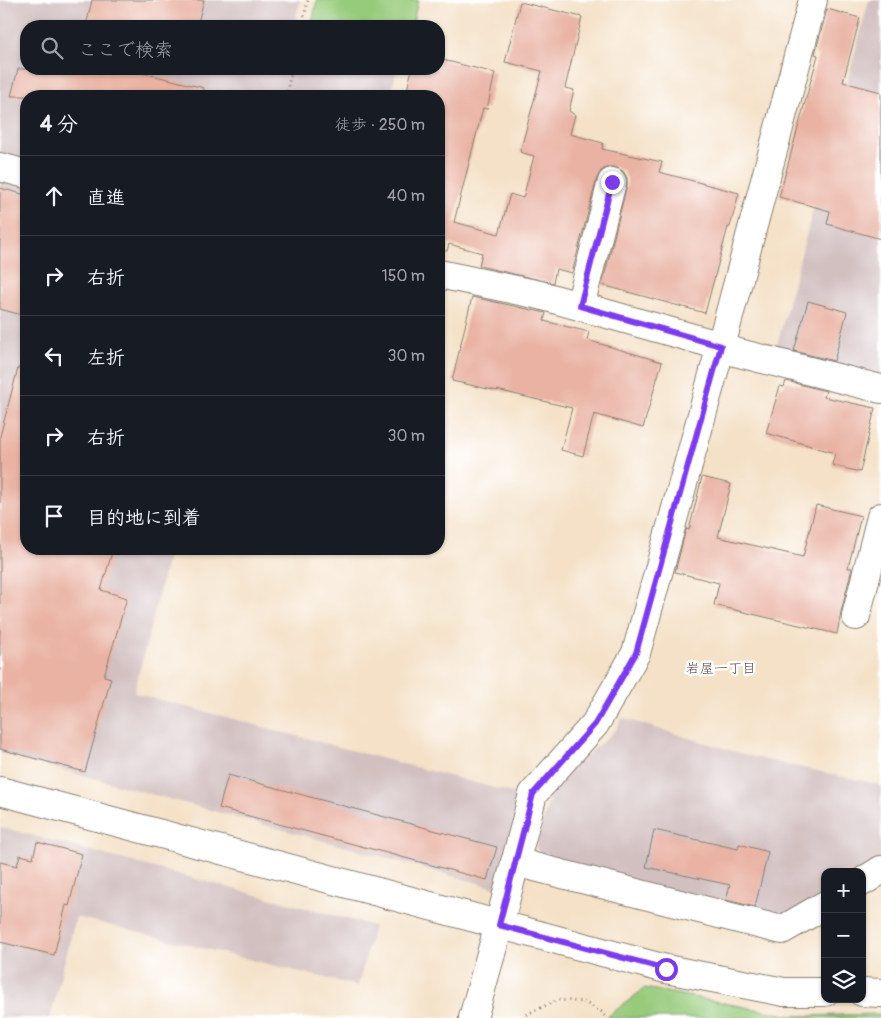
<!DOCTYPE html>
<html lang="ja">
<meta charset="utf-8">
<style>
:root{--surface:#171b24;--page:#242831;--text:#f1f3f6;--muted:#9ea1a6;--line:#363941}
body{margin:0;font-family:Pangolin,"Klee One",sans-serif;background:var(--page);color:var(--text)}
.controls{position:absolute;right:15px;bottom:15px;display:grid;overflow:hidden;border-radius:10px;box-shadow:0 1px 4px #0004}
.controls button{width:45px;height:45px;display:grid;place-items:center;padding:0;border:0;border-bottom:1px solid var(--line);background:var(--surface);color:var(--text);font:25px sans-serif}
.stop{position:absolute;width:15px;height:15px;margin:-11px;border:4px solid #7c3aed;border-radius:50%;background:#fff}
.stop.end{background:#7c3aed;border-color:#fff;box-shadow:0 1px 5px #0008}
.list{margin:0;padding:0;list-style:none}
h2{display:flex;justify-content:space-between;align-items:center;height:65px;margin:0;padding:0 20px;font-size:21px}
h2 small{font-size:16px;font-weight:400;color:var(--muted)}
.list li{display:grid;grid-template-columns:32px 1fr auto;gap:15px;align-items:center;box-sizing:border-box;height:80px;padding:0 20px;border-top:1px solid var(--line)}
.list b{display:block;font-size:19px;white-space:nowrap}
.list em{font-size:16px;font-style:normal;color:var(--muted)}
.icon{flex:none;width:28px;height:28px;fill:none;stroke:currentColor;stroke-width:2;stroke-linecap:round;stroke-linejoin:round}
.map{position:relative;flex:none;width:881px;height:1018px;overflow:hidden}
.search{position:absolute;background:var(--surface);box-shadow:0 1px 4px #0004;left:20px;top:20px;width:425px;height:55px;display:flex;align-items:center;gap:12px;box-sizing:border-box;padding:0 18px;border-radius:20px;color:var(--muted);font-size:19px}
.panel{position:absolute;background:var(--surface);box-shadow:0 1px 4px #0004;left:20px;top:90px;width:425px;height:465px;border-radius:20px}
.map>svg:first-child{display:block}
</style>
<div class="map">
<svg width="881" height="1018" viewBox="0 0 881 1018">
<rect width="100%" height="100%" fill="#fff"/>
<filter id="ink" filterUnits="userSpaceOnUse"><feTurbulence type="fractalNoise" baseFrequency=".02" numOctaves="2"/><feDisplacementMap in="SourceGraphic" scale="10" xChannelSelector="R" yChannelSelector="G"/><feConvolveMatrix kernelMatrix="1 2 1 2 8 2 1 2 1" color-interpolation-filters="sRGB"/></filter>
<filter id="wash" filterUnits="userSpaceOnUse"><feTurbulence type="fractalNoise" baseFrequency=".0096" numOctaves="4" result="noise"/><feDisplacementMap in="SourceGraphic" scale="20" xChannelSelector="R" yChannelSelector="G"/><feGaussianBlur stdDeviation="1.12" result="paint"/><feColorMatrix in="noise" values="0 0 0 0 0 0 0 0 0 0 0 0 0 0 0 0 0 1.4 0 .05"/><feComposite in="paint" operator="in"/></filter>
<g filter="url(#wash)">
<rect width="100%" height="100%" fill="#f4e1c7"/>
<g fill="#d2bfc0">
<path d="M 0,0 L 300,0 L 296,19 L 322,26 L 26,26 L 26,69 L 397,69 L 390,96 L 26,96 L 26,164 L 0,160 Z"/>
<path d="M 869,0 L 881,0 L 881,384 L 774,356 Z"/>
<path d="M 0,180 L 26,187 L 26,549 L 170,549 L 134,693 L 521,795 L 497,888 L 0,753 Z"/>
<path d="M 622,718 L 753,757 L 881,785 L 881,860 L 862,872 L 825,872 L 825,896 L 782,923 L 543,858 L 536,847 L 549,799 L 555,786 L 572,768 L 616,730 Z"/>
<path d="M 0,827 L 374,926 L 358,986 L 76,917 L 50,1018 L 0,1018 Z"/>
</g>
<g fill="#97cb7c" stroke="#5a744c">
<path d="M 317,0 L 418,0 L 412,26 L 329,26 L 312,22 Z"/>
<path d="M 645,988 L 792,1016 L 881,1014 L 881,1018 L 606,1018 Z"/>
</g>
<g id="blocks">
<g fill="#e9b2a3">
<path d="M 92,0 L 204,0 L 197,26 L 86,26 Z"/>
<path d="M 520,2 L 582,17 L 565,88 L 574,90 L 569,111 L 575,115 L 570,134 L 603,143 L 602,149 L 662,162 L 659,172 L 739,193 L 730,227 L 728,227 L 705,313 L 602,285 L 627,185 L 627,178 L 623,171 L 615,167 L 607,167 L 601,171 L 597,178 L 572,273 L 556,269 L 553,283 L 479,266 L 482,253 L 449,244 L 447,251 L 439,250 L 439,96 L 434,96 L 407,90 L 412,69 L 439,69 L 439,59 L 495,73 L 487,109 L 483,108 L 454,222 L 499,234 L 510,194 L 523,198 L 534,156 L 520,152 L 542,71 L 505,62 Z"/>
<path d="M 827,9 L 860,18 L 843,82 L 881,92 L 881,239 L 827,224 L 830,211 L 779,197 L 818,55 L 815,54 Z"/>
<path d="M 18,69 L 127,69 L 204,88 L 203,96 L 11,96 Z"/>
<path d="M 0,188 L 26,195 L 26,299 L 22,315 L 0,309 Z"/>
<path d="M 472,297 L 546,313 L 544,321 L 589,332 L 587,340 L 662,362 L 643,428 L 594,414 L 583,456 L 561,450 L 572,408 L 497,390 L 497,391 L 452,381 Z"/>
<path d="M 808,301 L 847,312 L 834,361 L 794,351 Z"/>
<path d="M 18,368 L 26,369 L 26,549 L 113,549 L 101,590 L 127,598 L 104,676 L 111,678 L 85,772 L 0,749 L 0,436 Z"/>
<path d="M 786,381 L 826,391 L 824,397 L 875,408 L 860,472 L 832,465 L 835,453 L 766,433 L 780,386 L 784,387 Z"/>
<path d="M 702,477 L 731,484 L 718,537 L 803,557 L 816,505 L 861,516 L 848,568 L 852,568 L 841,612 L 837,634 L 714,605 L 719,583 L 675,572 L 686,529 L 689,530 Z"/>
<path d="M 228,775 L 497,847 L 487,880 L 219,808 Z"/>
<path d="M 654,830 L 738,849 L 739,844 L 768,852 L 755,907 L 726,900 L 730,885 L 646,867 Z"/>
<path d="M 37,842 L 82,854 L 69,906 L 66,905 L 54,955 L 0,942 L 0,862 L 17,866 L 20,855 L 33,858 Z"/>
</g>
</g>
</g>
<g filter="url(#ink)">
<use href="#blocks" fill-opacity="0" stroke="#887e72" stroke-width="1"/>
<g fill="none" stroke-linecap="round" stroke-linejoin="round">
<defs>
<g id="minor">
<path d="M 0,167 L 26,174"/>
<path d="M 439,274 L 540,295 L 721,346 L 731,351 L 881,389"/>
<path d="M 580,306 L 612,182"/>
<path d="M 856,616 L 881,517"/>
<path d="M 515,862 L 782,930 L 825,905"/>
<path d="M 862,882 L 881,870"/>
<path d="M 473,1018 L 499,925 L 533,794 L 595,724 L 636,653 L 721,346 L 813,0"/>
</g>
<g id="tertiary">
<path d="M 0,791 L 666,969 L 784,992 L 825,992"/>
<path d="M 862,992 L 881,993"/>
</g>
</defs>
<use href="#minor" stroke="#887e72" stroke-width="30"/>
<use href="#tertiary" stroke="#887e72" stroke-width="30"/>
<g stroke="#887e72" stroke-width="3" stroke-dasharray="1 4" stroke-linecap="butt">
<path d="M 302,26 L 308,0"/>
<path d="M 286,96 L 292,69"/>
<path d="M 523,1018 L 529,1013 L 558,1000 L 584,1002 L 602,1012 L 606,1018"/>
</g>
<use href="#minor" stroke="#fff" stroke-width="28"/>
<use href="#tertiary" stroke="#fff" stroke-width="28"/>
</g>
</g>
<g fill="none" stroke-linecap="round" stroke-linejoin="round" filter="url(#ink)">
<path stroke="#7c3aed" stroke-width="6" d="M 612,182 L 580,306 L 721,346 L 636,653 L 595,724 L 533,794 L 499,925 L 666,969"/>
</g>
<g text-anchor="middle" dominant-baseline="central" stroke-width="5" stroke-linejoin="round" paint-order="stroke">
<g font-size="14" fill="#64504b" stroke="#fff">
<text x="721" y="668">岩屋一丁目</text>
</g>
</g>
</svg>
<div class="controls">
<button>+</button>
<button>−</button>
<button><svg class="icon" aria-label="layers" viewBox="0 0 24 24"><path d="M12 4l9 5-9 5-9-5zM3 14l9 5 9-5"/></svg></button>
</div>
<div class="stop" style="left:666px;top:969px"></div>
<div class="stop end" style="left:612px;top:182px"></div>
<div class="search"><svg class="icon" aria-label="search" viewBox="0 0 24 24"><circle cx="10" cy="10" r="6"/><path d="M15 15l6 6"/></svg>ここで検索</div>
<section class="panel">
<h2>4 分<small>徒歩 · 250 m</small></h2>
<ul class="list">
<li><svg class="icon" aria-label="ahead" viewBox="0 0 24 24"><path d="M12 20V5M6 11l6-6 6 6"/></svg><div><b>直進</b></div><em>40 m</em></li>
<li><svg class="icon" aria-label="right" viewBox="0 0 24 24"><path d="M7 20v-9h11M14 6l5 5-5 5"/></svg><div><b>右折</b></div><em>150 m</em></li>
<li><svg class="icon" aria-label="left" viewBox="0 0 24 24"><path d="M17 20v-9H6M10 6l-5 5 5 5"/></svg><div><b>左折</b></div><em>30 m</em></li>
<li><svg class="icon" aria-label="right" viewBox="0 0 24 24"><path d="M7 20v-9h11M14 6l5 5-5 5"/></svg><div><b>右折</b></div><em>30 m</em></li>
<li><svg class="icon" aria-label="arrive" viewBox="0 0 24 24"><path d="M6 21V4h12l-3 4 3 4H6"/></svg><div><b>目的地に到着</b></div></li>
</ul>
</section>
</div>
